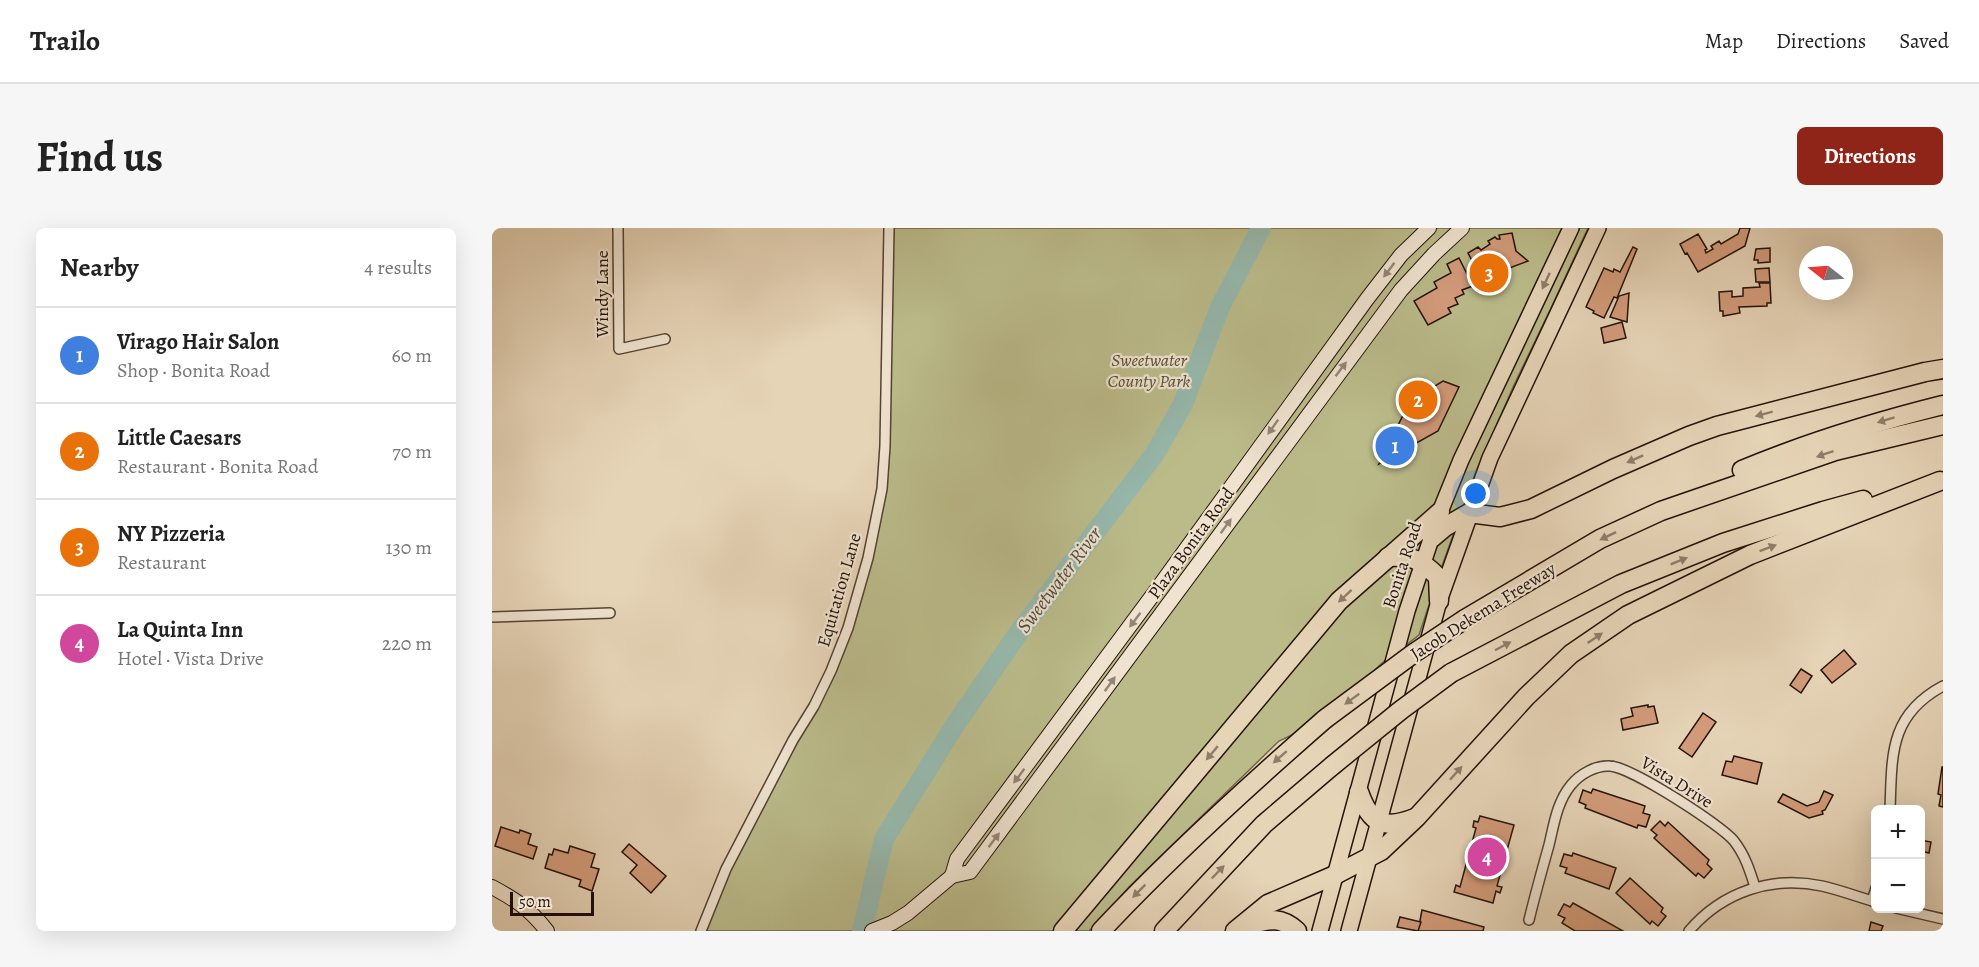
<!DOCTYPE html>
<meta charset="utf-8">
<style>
:root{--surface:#fff;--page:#f6f6f6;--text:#222;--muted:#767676;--line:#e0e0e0;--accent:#8f2418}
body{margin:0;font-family:Alegreya,serif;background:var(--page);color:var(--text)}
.controls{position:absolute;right:18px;bottom:18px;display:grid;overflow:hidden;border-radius:9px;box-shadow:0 6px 24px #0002}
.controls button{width:54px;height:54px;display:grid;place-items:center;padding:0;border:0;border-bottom:2px solid var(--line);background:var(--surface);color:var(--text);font:30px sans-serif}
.compass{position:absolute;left:1307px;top:18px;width:54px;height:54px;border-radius:50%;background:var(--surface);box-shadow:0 6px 24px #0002;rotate:287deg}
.scale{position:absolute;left:18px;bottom:15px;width:84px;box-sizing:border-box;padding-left:6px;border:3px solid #24120a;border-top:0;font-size:16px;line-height:21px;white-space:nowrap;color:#24120a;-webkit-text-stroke:4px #efe3d0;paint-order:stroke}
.you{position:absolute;left:984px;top:266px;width:21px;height:21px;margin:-15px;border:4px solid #fff;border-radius:50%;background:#1a73e8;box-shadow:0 0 0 9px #1a73e833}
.badge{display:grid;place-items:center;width:39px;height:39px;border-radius:50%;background:var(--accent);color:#fff;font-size:20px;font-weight:700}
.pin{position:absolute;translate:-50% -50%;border:3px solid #fff;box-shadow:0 2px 6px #0006}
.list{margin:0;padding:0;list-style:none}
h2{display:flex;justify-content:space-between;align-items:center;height:78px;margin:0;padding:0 24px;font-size:26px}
h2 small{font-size:20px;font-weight:400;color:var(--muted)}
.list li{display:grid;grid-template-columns:39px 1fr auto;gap:18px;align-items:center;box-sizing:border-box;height:96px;padding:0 24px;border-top:2px solid var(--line)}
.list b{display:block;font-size:22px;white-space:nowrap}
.list p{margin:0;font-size:20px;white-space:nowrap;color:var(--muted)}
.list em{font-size:20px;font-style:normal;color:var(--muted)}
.map{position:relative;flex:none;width:1451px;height:703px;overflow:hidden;border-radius:9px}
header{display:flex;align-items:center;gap:36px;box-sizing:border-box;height:84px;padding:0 30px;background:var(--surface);border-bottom:2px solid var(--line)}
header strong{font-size:28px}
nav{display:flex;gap:33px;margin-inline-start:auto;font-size:21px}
.intro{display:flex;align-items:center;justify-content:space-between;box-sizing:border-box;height:144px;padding:0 36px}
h1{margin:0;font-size:42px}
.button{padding:15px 27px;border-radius:9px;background:var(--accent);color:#fff;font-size:21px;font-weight:700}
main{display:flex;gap:36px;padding:0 36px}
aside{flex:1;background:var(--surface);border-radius:9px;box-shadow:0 6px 24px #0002}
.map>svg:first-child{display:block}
</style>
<header>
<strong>Trailo</strong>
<nav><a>Map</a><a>Directions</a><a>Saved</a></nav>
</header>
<div class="intro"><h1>Find us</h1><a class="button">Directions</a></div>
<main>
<aside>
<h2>Nearby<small>4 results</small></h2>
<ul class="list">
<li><span class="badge" style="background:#3f7fe0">1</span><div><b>Virago Hair Salon</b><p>Shop · Bonita Road</p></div><em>60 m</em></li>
<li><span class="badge" style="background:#e8710a">2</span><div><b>Little Caesars</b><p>Restaurant · Bonita Road</p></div><em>70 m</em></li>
<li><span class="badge" style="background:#e8710a">3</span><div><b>NY Pizzeria</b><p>Restaurant</p></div><em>130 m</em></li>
<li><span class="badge" style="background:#d1479c">4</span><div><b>La Quinta Inn</b><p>Hotel · Vista Drive</p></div><em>220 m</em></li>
</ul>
</aside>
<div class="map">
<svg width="1451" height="703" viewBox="0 0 1451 703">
<rect width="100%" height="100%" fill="#e6d4b7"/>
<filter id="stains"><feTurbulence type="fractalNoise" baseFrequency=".00333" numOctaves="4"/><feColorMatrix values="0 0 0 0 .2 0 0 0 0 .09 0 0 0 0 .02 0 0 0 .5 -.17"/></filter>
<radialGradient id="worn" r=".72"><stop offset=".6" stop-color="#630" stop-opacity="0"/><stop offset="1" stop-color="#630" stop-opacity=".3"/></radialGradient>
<path fill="#bbbb8a" stroke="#70664a" stroke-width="1.5" d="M 402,0 L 1096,0 L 1059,80 L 1022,157 L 983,246 L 950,338 L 927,407 L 890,435 L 833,491 L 787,513 L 638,658 L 597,703 L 214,703 L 234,641 L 337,448 L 389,287 Z"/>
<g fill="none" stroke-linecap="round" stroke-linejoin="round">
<path stroke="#96b8ac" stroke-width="20" d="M 370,703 L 392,611 L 463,497 L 525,407 L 662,227 L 691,176 L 728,79 L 769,0"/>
</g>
<g fill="#d39b7a" stroke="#24120a" stroke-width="1.5">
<path d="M 1248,0 L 1258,0 L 1253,18 L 1206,44 L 1195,25 L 1193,26 L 1188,16 L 1206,6 L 1215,21 L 1213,22 L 1214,25 L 1221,21 L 1219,18 L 1227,13 L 1229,16 L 1246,6 Z"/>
<path d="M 1020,5 L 1024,23 L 1036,33 L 1015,41 L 1013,39 L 990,52 L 976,25 L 986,19 L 989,22 L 998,16 L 996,13 L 1003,9 L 1005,11 L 1008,11 L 1007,7 Z"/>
<path d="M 1141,19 L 1145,21 L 1125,70 L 1122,69 L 1112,90 L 1101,85 L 1102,83 L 1094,79 L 1112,40 L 1121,44 L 1122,41 L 1128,44 Z"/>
<path d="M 1278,20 L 1278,34 L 1266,35 L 1266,32 L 1262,32 L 1264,21 Z"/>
<path d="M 967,30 L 981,58 L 970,62 L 972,66 L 963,70 L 966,76 L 956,80 L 959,85 L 936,97 L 922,73 L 945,60 L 942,54 L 959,45 L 955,36 Z"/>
<path d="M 1277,40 L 1278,54 L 1264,54 L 1263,41 Z"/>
<path d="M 1267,55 L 1278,55 L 1279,75 L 1275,75 L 1275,78 L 1247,79 L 1248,85 L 1231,88 L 1231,83 L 1228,83 L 1227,64 L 1240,63 L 1240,69 L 1251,68 L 1251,60 L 1268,59 Z"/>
<path d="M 1137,65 L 1135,94 L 1118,89 L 1127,68 Z"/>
<path d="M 1130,94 L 1134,110 L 1112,115 L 1109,100 Z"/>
<path d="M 951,153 L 967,159 L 946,203 L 887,236 L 918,173 Z"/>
<path d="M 1352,422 L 1364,436 L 1340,455 L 1329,442 Z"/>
<path d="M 1309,441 L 1320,448 L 1309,465 L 1298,457 Z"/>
<path d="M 1156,477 L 1156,479 L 1162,478 L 1166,495 L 1131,502 L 1129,491 L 1141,488 L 1139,480 Z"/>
<path d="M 1211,485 L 1224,494 L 1200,529 L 1187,520 Z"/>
<path d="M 1242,528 L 1270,535 L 1265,556 L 1230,547 L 1234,533 L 1240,534 Z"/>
<path d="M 1450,539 L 1451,539 L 1451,579 L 1447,578 L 1449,567 L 1446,566 Z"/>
<path d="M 1101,561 L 1153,578 L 1151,585 L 1158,587 L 1154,599 L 1146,597 L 1145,600 L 1093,580 L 1094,577 L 1087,574 L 1091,562 L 1099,565 Z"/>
<path d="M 1332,563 L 1341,567 L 1333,582 L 1330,583 L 1331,586 L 1317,590 L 1286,574 L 1291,566 L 1315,578 L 1327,574 Z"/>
<path d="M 988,588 L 1022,597 L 1005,658 L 1010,659 L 1008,665 L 1004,663 L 1001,675 L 962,664 L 964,657 L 968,659 L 984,600 L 981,599 L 982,593 L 986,594 Z"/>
<path d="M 1168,593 L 1173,598 L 1176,594 L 1217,632 L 1215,636 L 1220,641 L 1212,650 L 1206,645 L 1204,648 L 1162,610 L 1165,607 L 1159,602 Z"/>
<path d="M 9,599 L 27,605 L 28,602 L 39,606 L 36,616 L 45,619 L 41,631 L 3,618 Z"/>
<path d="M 1428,612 L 1439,614 L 1437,625 L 1429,623 L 1428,627 Z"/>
<path d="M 137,616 L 174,648 L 159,665 L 138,645 L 145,637 L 130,624 Z"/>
<path d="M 78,618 L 103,626 L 99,639 L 107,641 L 100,663 L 87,658 L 89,652 L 53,640 L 57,626 L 60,627 L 62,621 L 76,625 Z"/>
<path d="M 1081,625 L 1124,640 L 1117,661 L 1073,645 L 1075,640 L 1068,638 L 1072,626 L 1080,628 Z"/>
<path d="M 1138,650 L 1171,680 L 1169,684 L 1174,688 L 1166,698 L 1160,693 L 1158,696 L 1124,665 Z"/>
<path d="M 1081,675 L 1131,703 L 1083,703 L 1070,695 L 1073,690 L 1066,687 L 1072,676 L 1078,679 Z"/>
<path d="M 930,682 L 992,699 L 991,703 L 926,703 Z"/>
<path d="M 908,689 L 929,694 L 926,703 L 905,699 Z"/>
<path d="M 1379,694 L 1391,698 L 1389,703 L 1377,703 Z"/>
</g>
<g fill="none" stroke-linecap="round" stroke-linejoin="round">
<defs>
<g id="street">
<path d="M 126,0 L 127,121 L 173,111"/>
<path d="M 0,389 L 118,385"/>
<path d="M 1398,582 C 1400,527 1397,487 1451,458"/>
<path d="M 1380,673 L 1384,660"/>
<path d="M 1404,680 L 1451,691"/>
<path d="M 1037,692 C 1043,667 1050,642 1057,617 C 1062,596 1065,574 1079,557 C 1088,546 1104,537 1118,538 C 1139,539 1229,597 1242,613 C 1253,627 1258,643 1263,659"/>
<path d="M 209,703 L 234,641 L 301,512 L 322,478 L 339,443 L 356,400 L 376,330 L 390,261 L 393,218 L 397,0"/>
<path d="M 1197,703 C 1230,664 1280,647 1330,658 C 1348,662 1366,669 1384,674"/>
</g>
<g id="secondary">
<path d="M 460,648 L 465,631 L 663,364 L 875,71 L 909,27 L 937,0"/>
<path d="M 0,659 C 24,672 38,681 55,703"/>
<path d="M 380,703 L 400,695 L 416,685 L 460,648 L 478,644 L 909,62 L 942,26 L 970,0"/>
</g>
<g id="primary">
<path d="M 828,703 L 915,383 L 948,284 L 969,232 L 1079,0"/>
<path d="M 857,703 L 947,373 L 998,230 L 1106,0"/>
</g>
<g id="highway">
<path d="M 1250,242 C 1315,215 1383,194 1451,177"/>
<path d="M 940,310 L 953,299 L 977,285 L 1008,289 L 1039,281 L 1121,241 L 1197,208 L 1225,198 L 1433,144 L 1451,141"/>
<path d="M 896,329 C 922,328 928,331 946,349 L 947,373"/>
<path d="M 973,391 L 1108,311 L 1169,283 L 1343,223 L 1451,197"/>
<path d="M 959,445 L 1129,356 L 1231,315 L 1331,283 L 1371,272"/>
<path d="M 867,564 C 878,596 892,602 923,590"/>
<path d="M 752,698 C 774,693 786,686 805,703"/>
<path d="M 571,703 L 847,373 L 948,284"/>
<path d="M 609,703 C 679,628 755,559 833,491"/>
<path d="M 672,703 L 772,596 L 840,538"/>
<path d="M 743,703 L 776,676 L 843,647 L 889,623 L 925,589 L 1034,469 L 1079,426 L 1136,387 L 1258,327 L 1448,253"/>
</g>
</defs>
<use href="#street" stroke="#544235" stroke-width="12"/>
<use href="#secondary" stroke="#24120a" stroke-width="16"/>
<use href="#primary" stroke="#24120a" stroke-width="18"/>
<use href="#highway" stroke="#24120a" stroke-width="21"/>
<use href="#street" stroke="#efe3d0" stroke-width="9"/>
<use href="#secondary" stroke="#efe3d0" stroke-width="14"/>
<use href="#primary" stroke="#e6d4b7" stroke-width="15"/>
<use href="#highway" stroke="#e6d4b7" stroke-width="18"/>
<defs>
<g id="highway-bridge">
<path d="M 833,491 L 922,425 L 973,391"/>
<path d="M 840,538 L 909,482 L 959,445"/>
</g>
</defs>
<use href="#highway-bridge" stroke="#24120a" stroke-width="21" stroke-linecap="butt"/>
<use href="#highway-bridge" stroke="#e6d4b7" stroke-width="18"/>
</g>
<defs><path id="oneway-solid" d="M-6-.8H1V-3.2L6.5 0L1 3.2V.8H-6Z" transform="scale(1.5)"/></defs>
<g fill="#948577">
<use href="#oneway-solid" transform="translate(897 42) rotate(127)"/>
<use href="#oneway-solid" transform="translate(849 141) rotate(-53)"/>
<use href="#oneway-solid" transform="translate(781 199) rotate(125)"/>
<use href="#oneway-solid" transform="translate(734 298) rotate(-54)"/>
<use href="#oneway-solid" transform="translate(643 392) rotate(127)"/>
<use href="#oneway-solid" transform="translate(618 456) rotate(-54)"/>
<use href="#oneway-solid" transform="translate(527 548) rotate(127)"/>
<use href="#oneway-solid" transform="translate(502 612) rotate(-53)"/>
</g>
<g fill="#8f7d69">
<use href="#oneway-solid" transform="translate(1054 53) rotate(115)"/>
<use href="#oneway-solid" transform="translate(1272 186) rotate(165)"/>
<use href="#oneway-solid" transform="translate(1394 192) rotate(163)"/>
<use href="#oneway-solid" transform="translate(1333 226) rotate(161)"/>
<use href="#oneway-solid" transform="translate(1143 231) rotate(156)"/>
<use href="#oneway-solid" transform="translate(1116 308) rotate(154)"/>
<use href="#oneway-solid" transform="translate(1276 320) rotate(-21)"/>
<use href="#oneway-solid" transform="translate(1187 333) rotate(-22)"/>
<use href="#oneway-solid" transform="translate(853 368) rotate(137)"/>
<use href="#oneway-solid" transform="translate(1103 410) rotate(-34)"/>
<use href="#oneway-solid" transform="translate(1011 418) rotate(-28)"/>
<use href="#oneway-solid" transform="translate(860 471) rotate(144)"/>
<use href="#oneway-solid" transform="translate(720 525) rotate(130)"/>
<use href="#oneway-solid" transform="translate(788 529) rotate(139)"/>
<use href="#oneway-solid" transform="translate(964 545) rotate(-48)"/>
<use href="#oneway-solid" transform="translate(726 644) rotate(-46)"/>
<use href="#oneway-solid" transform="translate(647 663) rotate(135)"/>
</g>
<g text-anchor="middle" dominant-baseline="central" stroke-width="4.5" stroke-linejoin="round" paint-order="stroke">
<g font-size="18" fill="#24120a" stroke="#efe3d0">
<text transform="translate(110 66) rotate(-90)">Windy Lane</text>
<text transform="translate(699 315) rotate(-54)">Plaza Bonita Road</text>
<text transform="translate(910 337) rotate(-72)">Bonita Road</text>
<text transform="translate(347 362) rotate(-74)">Equitation Lane</text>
<text transform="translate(991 383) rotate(-32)">Jacob Dekema Freeway</text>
<text transform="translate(1185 554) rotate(32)">Vista Drive</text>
</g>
<g font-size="18" font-style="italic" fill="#594d37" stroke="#efe3d0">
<text x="657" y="132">Sweetwater<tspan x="657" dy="21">County Park</tspan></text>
</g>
<g font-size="20" font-style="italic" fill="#4c4c43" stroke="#efe3d0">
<text transform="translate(567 352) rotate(-53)">Sweetwater River</text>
</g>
</g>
<rect width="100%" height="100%" filter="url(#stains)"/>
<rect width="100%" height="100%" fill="url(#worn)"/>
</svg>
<div class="controls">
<button>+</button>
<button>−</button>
</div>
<svg class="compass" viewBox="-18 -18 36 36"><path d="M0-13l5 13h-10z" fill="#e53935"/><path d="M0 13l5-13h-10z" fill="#767676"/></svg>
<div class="scale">50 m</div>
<div class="you"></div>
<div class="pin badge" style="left:903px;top:218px;background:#3f7fe0">1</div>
<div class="pin badge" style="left:926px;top:172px;background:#e8710a">2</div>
<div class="pin badge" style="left:997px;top:45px;background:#e8710a">3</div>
<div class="pin badge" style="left:995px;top:629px;background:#d1479c">4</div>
</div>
</main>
